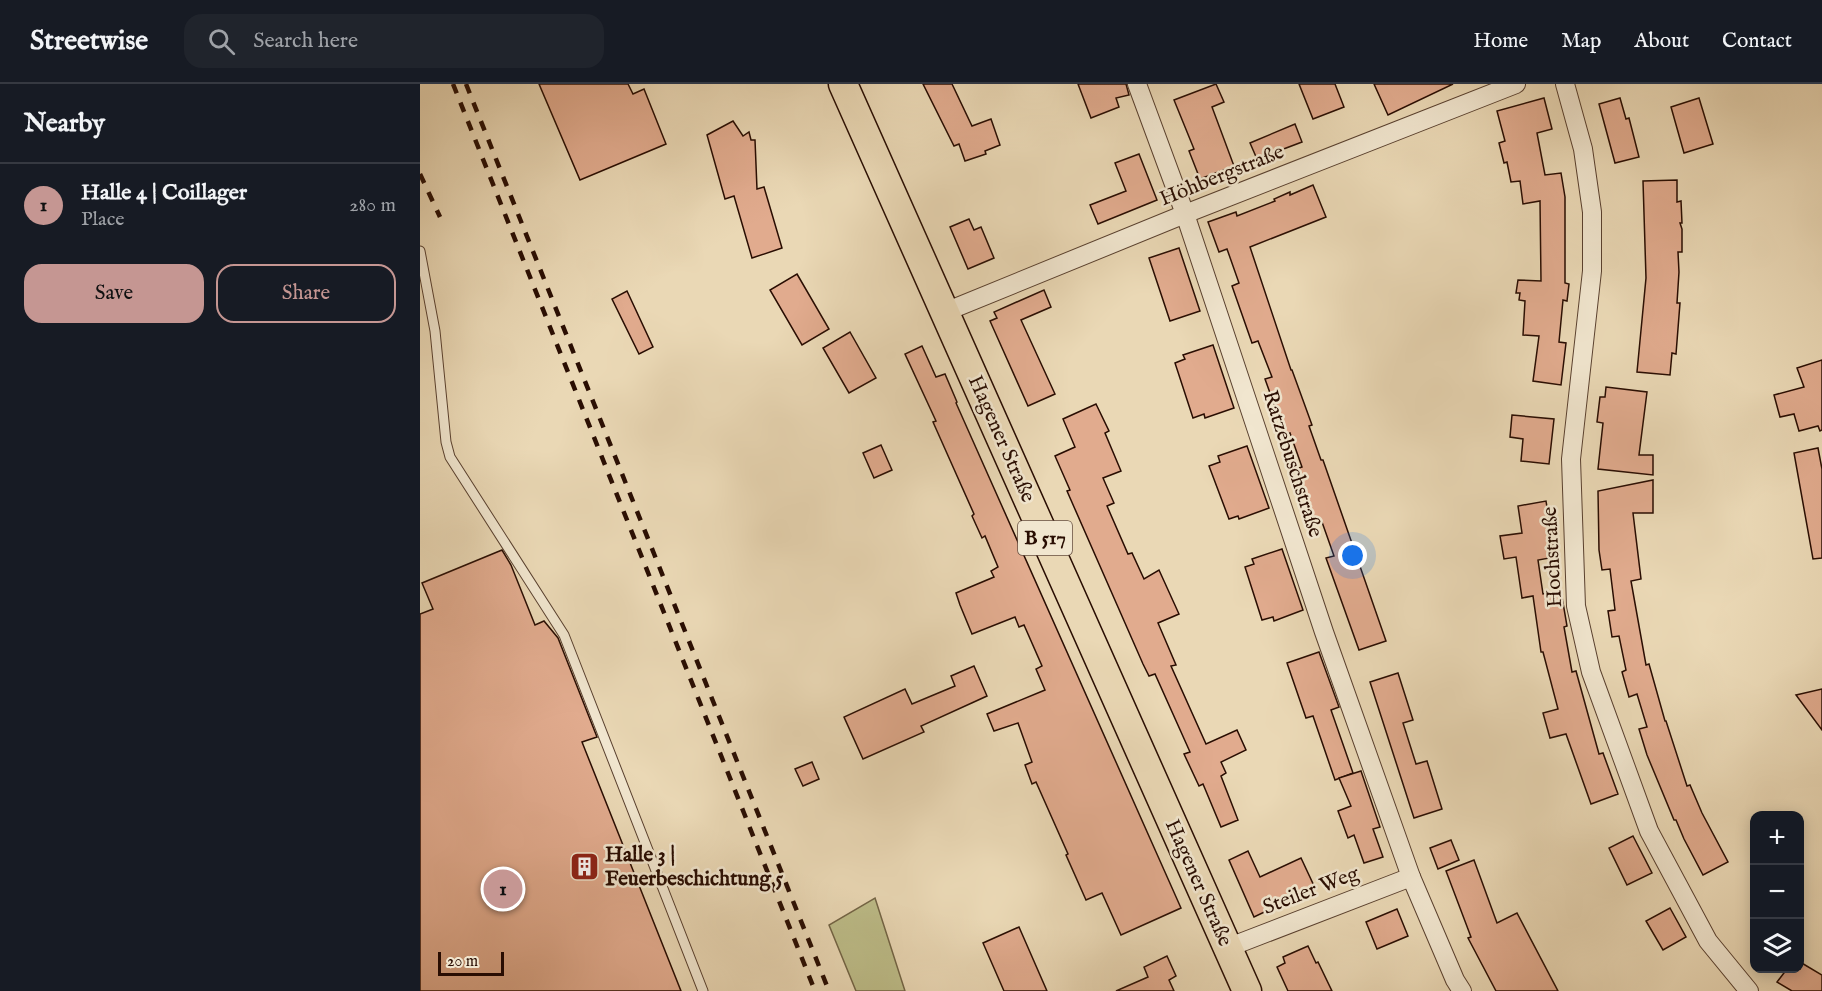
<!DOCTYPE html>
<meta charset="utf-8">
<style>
:root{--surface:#171b24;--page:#20242c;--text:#f1f3f6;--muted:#9ea1a6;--line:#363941;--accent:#c59692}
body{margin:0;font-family:"IM FELL English",serif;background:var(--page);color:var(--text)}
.controls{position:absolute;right:18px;bottom:18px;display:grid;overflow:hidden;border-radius:12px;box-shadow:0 3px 15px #0003}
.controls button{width:54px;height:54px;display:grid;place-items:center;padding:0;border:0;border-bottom:2px solid var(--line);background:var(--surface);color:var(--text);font:30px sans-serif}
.scale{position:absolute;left:18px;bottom:15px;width:66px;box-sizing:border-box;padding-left:6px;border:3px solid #290d02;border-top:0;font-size:16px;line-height:21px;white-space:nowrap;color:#290d02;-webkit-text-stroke:4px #f1e6cf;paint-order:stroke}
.you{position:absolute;left:933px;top:472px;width:21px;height:21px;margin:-15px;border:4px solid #fff;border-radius:50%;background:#1a73e8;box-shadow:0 0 0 9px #1a73e833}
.badge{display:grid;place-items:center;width:39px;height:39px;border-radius:50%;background:var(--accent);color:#111;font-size:20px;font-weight:700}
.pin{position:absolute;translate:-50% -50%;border:3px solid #fff;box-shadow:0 2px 6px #0006}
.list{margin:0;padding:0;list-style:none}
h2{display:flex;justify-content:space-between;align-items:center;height:78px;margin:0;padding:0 24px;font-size:26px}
h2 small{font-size:20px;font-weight:400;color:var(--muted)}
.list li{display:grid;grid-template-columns:39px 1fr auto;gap:18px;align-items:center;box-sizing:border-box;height:84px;padding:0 24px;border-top:2px solid var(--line)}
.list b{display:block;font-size:22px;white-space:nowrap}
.list p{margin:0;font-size:20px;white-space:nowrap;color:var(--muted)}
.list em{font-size:20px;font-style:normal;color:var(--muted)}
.actions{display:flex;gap:12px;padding:18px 24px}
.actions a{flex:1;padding:14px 0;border:2px solid var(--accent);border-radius:18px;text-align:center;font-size:21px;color:var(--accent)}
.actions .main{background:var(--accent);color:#111}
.icon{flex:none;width:33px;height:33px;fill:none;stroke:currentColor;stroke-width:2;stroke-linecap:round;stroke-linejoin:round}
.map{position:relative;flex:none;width:1402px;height:907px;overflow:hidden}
header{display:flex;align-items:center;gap:36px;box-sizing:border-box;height:84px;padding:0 30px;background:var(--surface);border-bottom:2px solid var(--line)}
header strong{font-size:28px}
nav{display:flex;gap:33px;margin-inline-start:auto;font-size:21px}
.search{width:420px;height:54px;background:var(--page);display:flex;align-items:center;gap:15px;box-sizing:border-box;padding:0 21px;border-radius:18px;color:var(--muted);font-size:22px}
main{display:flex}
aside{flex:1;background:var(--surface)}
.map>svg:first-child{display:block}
</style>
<header>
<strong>Streetwise</strong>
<div class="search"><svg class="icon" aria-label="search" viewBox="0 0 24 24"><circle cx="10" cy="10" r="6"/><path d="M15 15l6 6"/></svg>Search here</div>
<nav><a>Home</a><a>Map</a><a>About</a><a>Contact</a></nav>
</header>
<main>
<aside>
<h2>Nearby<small></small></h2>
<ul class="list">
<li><span class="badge">1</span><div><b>Halle 4 | Coillager</b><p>Place</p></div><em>280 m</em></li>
</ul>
<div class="actions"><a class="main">Save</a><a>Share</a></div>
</aside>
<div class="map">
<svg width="1402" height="907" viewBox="0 0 1402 907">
<rect width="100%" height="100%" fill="#ead8b5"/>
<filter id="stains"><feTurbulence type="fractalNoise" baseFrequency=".00333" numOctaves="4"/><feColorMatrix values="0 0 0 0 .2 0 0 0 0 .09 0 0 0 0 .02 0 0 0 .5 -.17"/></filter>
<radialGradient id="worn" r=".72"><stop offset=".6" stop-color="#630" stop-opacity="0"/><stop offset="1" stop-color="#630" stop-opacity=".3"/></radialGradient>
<path fill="#bdbd89" stroke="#736546" stroke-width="1.5" d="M 455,814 L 485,907 L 436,907 L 409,841 Z"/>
<g fill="#e1ab8e" stroke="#290d02" stroke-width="1.5">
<path d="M 119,0 L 208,0 L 213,10 L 224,5 L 246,60 L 160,96 Z"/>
<path d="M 503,0 L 532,0 L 552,42 L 571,35 L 580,61 L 565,67 L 566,70 L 545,77 L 539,60 L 534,62 Z"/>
<path d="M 658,0 L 706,0 L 709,11 L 696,14 L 699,23 L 671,34 Z"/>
<path d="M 796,0 L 804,18 L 792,23 L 814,82 L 780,95 L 769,67 L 774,65 L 754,16 Z"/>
<path d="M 879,0 L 915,0 L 924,23 L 893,35 Z"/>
<path d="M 954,0 L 1033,0 L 968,31 Z"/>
<path d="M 1124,14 L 1132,45 L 1117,49 L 1125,91 L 1141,89 L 1145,113 L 1145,199 L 1149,200 L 1147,217 L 1143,216 L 1139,258 L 1146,259 L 1141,301 L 1113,297 L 1119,252 L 1103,251 L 1105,217 L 1099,216 L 1100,209 L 1096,209 L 1098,196 L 1121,197 L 1120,117 L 1103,120 L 1100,97 L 1091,98 L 1087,78 L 1084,79 L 1079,59 L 1085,57 L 1077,27 Z"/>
<path d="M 1200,14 L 1206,35 L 1209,34 L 1219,73 L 1195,79 L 1179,20 Z"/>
<path d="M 1279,14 L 1293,60 L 1264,69 L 1251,23 Z"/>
<path d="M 313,37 L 323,52 L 329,48 L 331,56 L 335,56 L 337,105 L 344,103 L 362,164 L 332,174 L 314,112 L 305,115 L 287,51 Z"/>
<path d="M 875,40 L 882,58 L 837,75 L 830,59 Z"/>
<path d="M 719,70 L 737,116 L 678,140 L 670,121 L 706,107 L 695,79 Z"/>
<path d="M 1257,96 L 1257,118 L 1261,117 L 1262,139 L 1260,139 L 1262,145 L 1262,168 L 1258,168 L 1259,188 L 1257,219 L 1260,219 L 1256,270 L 1252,269 L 1250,291 L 1217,288 L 1226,194 L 1223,97 Z"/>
<path d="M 893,101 L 906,133 L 830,163 L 871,286 L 872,286 L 892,341 L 889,342 L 901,376 L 903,376 L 966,557 L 939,566 L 906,474 L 914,472 L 902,438 L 896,441 L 876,385 L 882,383 L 870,349 L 865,351 L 845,295 L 852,293 L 838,257 L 832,259 L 812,202 L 819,199 L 807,165 L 799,168 L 788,138 L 816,128 L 817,132 L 855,117 L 854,115 L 870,108 L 870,111 Z"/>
<path d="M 549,135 L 554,146 L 561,143 L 574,174 L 548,185 L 530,143 Z"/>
<path d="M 759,164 L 780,227 L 750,237 L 729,174 Z"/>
<path d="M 377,190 L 409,245 L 382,261 L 350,206 Z"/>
<path d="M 624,206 L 631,223 L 601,236 L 635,310 L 608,322 L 570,237 L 577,234 L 574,228 Z"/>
<path d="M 207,207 L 233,263 L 219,270 L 192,215 Z"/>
<path d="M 430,248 L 456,294 L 429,309 L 403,264 Z"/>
<path d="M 793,261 L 814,324 L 785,334 L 784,330 L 773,334 L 755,279 L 765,275 L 763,271 Z"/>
<path d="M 502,262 L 516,293 L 525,290 L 537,318 L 536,319 L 761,824 L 701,851 L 682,809 L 666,816 L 646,771 L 648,770 L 616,698 L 612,700 L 605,681 L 612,678 L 598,639 L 574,647 L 567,630 L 625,606 L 616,585 L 622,582 L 604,541 L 599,543 L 595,533 L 552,550 L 540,521 L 536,509 L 574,493 L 571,487 L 578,483 L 565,452 L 562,454 L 552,432 L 554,430 L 513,338 L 516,337 L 485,270 Z"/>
<path d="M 1402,276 L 1402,346 L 1400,347 L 1398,342 L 1379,347 L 1374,330 L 1360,333 L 1354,311 L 1384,303 L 1377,284 Z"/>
<path d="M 1186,303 L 1227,308 L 1219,371 L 1233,371 L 1233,391 L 1178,385 L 1183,339 L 1177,338 L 1180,313 L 1185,313 Z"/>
<path d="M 676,320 L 689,347 L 685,349 L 701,387 L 683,394 L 694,419 L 687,422 L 708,470 L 712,469 L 724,495 L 739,486 L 759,530 L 738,539 L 756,581 L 751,582 L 786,660 L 817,646 L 826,666 L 801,678 L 806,689 L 801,692 L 818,736 L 801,743 L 783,700 L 779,702 L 764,670 L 770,668 L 735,590 L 729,592 L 723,580 L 647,407 L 650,406 L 635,372 L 655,363 L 643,335 Z"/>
<path d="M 1092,331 L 1134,335 L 1129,380 L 1101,377 L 1103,355 L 1090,353 Z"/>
<path d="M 461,361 L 472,386 L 454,394 L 443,369 Z"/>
<path d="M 827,362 L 849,424 L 819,435 L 818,432 L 809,435 L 789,382 L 800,378 L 798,372 Z"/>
<path d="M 1398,364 L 1402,385 L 1402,474 L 1393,475 L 1374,369 Z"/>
<path d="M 1233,396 L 1233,429 L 1213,429 L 1221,495 L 1211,497 L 1226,581 L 1229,580 L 1245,637 L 1246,637 L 1267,702 L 1270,701 L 1282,729 L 1308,778 L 1283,791 L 1264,755 L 1256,736 L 1254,736 L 1227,671 L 1219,645 L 1227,643 L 1217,610 L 1209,613 L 1202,588 L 1206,586 L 1199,552 L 1192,553 L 1188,527 L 1195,526 L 1190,485 L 1182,486 L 1179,466 L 1178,407 Z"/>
<path d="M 1126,417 L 1135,473 L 1118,476 L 1123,510 L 1141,507 L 1147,542 L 1144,543 L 1152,588 L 1156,587 L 1179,670 L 1183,669 L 1198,710 L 1171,720 L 1146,650 L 1130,654 L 1123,629 L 1138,625 L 1123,568 L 1121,568 L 1113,512 L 1102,514 L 1096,473 L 1084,475 L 1080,452 L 1102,449 L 1098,422 Z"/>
<path d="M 862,465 L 883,526 L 854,537 L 853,533 L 842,536 L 825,483 L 834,480 L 832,475 Z"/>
<path d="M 82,466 L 91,481 L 115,541 L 124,537 L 138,554 L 177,653 L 162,658 L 261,907 L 0,907 L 0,530 L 13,525 L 2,499 Z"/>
<path d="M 899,568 L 919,623 L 911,626 L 933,689 L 915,696 L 893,632 L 886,634 L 867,579 Z"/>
<path d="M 554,582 L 567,612 L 501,642 L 504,648 L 443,675 L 424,633 L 485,605 L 492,620 L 535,602 L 531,592 Z"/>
<path d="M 978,589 L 993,636 L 983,639 L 996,680 L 1007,677 L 1022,725 L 994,734 L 950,598 Z"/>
<path d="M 1402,605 L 1402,646 L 1376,611 Z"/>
<path d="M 392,678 L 399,695 L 383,702 L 375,685 Z"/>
<path d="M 941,687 L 960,743 L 953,745 L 963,773 L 944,779 L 934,751 L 928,754 L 918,727 L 931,722 L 919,694 Z"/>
<path d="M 1213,752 L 1232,789 L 1207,801 L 1189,764 Z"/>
<path d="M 1031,756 L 1039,776 L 1018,785 L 1010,764 Z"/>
<path d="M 828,767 L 840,793 L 881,774 L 895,804 L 834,833 L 809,776 Z"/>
<path d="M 1054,776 L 1077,839 L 1097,829 L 1138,907 L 1076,907 L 1048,854 L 1051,853 L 1026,787 Z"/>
<path d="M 1250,824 L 1266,853 L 1243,866 L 1226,837 Z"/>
<path d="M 977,825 L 988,852 L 957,865 L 946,838 Z"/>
<path d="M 599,843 L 627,907 L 584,907 L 563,859 Z"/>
<path d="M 888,862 L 896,879 L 898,878 L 912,907 L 868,907 L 857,883 L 865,879 L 863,873 Z"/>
<path d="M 747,872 L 756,892 L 749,896 L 754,907 L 696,907 L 728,893 L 724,883 Z"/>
<path d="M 1380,878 L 1402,891 L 1402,907 L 1372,907 L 1357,898 L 1367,885 L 1380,885 Z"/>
</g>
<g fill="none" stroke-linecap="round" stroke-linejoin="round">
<defs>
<path id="lane" d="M 0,167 L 15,247 L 26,358 L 30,373 L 144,551 L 283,907"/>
<g id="street">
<path d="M 717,0 L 765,130 L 904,548 L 991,793 L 1035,896 L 1042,907"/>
<path d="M 1145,0 L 1163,65 L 1172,128 L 1172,187 L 1151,375 L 1156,522 L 1171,588 L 1229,747 L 1288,857 L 1329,907"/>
<path d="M 525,228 L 765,130 L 1096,0"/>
<path d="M 807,864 L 991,793"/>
</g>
<path id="primary" d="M 423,0 L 827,907"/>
</defs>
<use href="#lane" stroke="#59402f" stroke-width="11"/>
<use href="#street" stroke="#59402f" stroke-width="20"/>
<use href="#primary" stroke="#290d02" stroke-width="31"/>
<use href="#lane" stroke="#f1e6cf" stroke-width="9"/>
<use href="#street" stroke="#f1e6cf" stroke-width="18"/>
<use href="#primary" stroke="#ead8b5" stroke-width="28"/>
<g stroke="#290d02" stroke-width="4.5" stroke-dasharray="10 10" stroke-linecap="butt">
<path d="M 33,0 L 395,907"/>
<path d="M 46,0 L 409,907"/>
<path d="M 0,90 L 20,133"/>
</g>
</g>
<defs>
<symbol id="building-square" viewBox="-11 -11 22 22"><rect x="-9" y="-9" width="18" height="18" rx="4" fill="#8f2418" stroke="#f1e6cf"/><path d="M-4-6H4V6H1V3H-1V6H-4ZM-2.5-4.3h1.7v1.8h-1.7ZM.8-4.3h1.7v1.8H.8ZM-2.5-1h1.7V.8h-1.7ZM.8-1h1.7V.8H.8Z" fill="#fff"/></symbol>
</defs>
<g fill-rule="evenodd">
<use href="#building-square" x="148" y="766" width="33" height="33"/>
</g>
<g text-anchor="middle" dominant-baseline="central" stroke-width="5" stroke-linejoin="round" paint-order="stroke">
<rect fill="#f1e6cf" stroke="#654e40" stroke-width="1.5" x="598" y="437" width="54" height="34" rx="4.5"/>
<g font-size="20" font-weight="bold" fill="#290d02">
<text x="625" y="454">B 517</text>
</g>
<g font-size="21" fill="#290d02" stroke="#f1e6cf">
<text transform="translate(802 92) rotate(-22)">Höhbergstraße</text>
<text transform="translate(581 355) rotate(66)">Hagener Straße</text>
<text transform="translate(872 380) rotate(72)">Ratzebuschstraße</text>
<text transform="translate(1133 473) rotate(-93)">Hochstraße</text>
<text transform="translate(778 799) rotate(66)">Hagener Straße</text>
<text transform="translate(891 807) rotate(-21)">Steiler Weg</text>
</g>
<g font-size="21" font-weight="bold" fill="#290d02" stroke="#f1e6cf" text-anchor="start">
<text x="185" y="771">Halle 3 |<tspan x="185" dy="24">Feuerbeschichtung 5</tspan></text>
</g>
</g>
<rect width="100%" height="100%" filter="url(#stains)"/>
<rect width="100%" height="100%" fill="url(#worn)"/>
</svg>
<div class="controls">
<button>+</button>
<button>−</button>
<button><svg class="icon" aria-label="layers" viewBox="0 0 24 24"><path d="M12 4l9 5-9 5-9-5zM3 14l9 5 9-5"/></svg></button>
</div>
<div class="scale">20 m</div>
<div class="you"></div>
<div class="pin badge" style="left:83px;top:805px">1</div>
</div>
</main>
